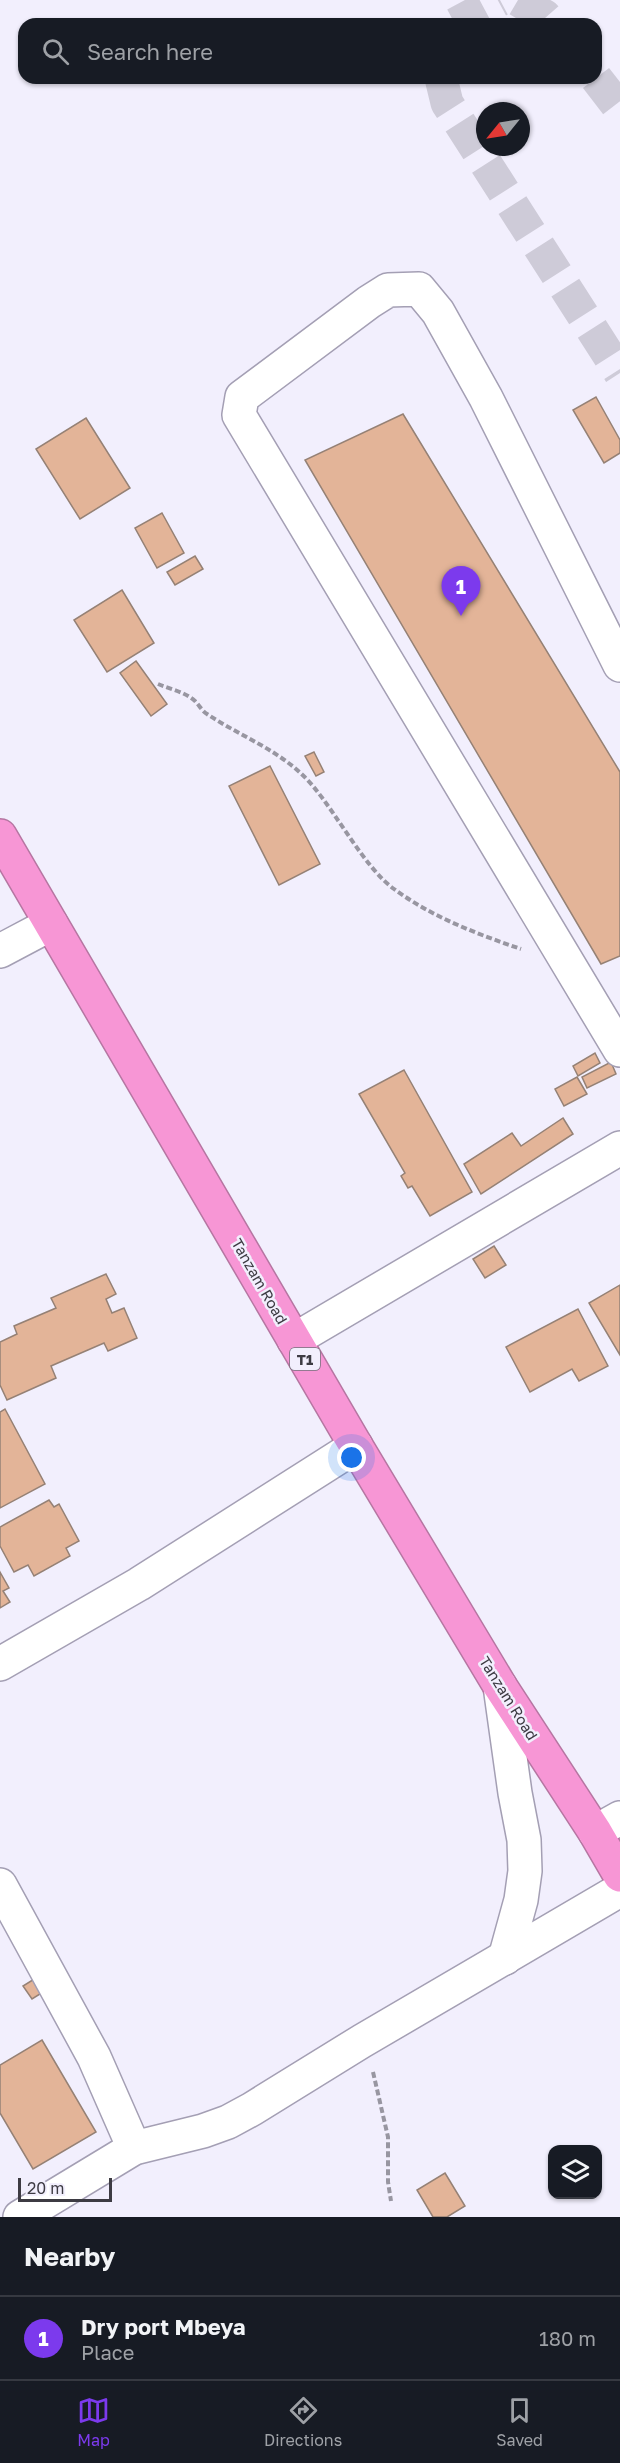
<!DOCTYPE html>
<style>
:root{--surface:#171b24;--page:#20242c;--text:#f1f3f6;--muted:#9ea1a6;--line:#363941;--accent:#7c3aed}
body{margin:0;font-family:"Golos Text",sans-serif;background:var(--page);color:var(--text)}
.controls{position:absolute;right:18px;bottom:18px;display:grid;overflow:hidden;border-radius:12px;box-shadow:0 2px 4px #0004}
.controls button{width:54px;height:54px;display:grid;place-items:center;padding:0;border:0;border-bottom:2px solid var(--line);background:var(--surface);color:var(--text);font:30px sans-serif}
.compass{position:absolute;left:476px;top:102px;width:54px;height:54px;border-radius:50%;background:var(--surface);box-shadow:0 2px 4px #0004;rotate:240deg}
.scale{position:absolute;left:18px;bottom:15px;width:94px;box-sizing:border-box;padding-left:6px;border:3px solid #3d3b43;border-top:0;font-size:16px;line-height:21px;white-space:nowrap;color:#3d3b43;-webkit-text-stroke:4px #f2effd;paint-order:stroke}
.you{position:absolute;left:352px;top:1458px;width:21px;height:21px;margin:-15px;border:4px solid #fff;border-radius:50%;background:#1a73e8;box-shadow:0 0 0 9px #1a73e833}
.badge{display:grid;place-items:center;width:39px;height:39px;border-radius:50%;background:var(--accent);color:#fff;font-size:20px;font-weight:700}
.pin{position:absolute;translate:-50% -50px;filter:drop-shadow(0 2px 3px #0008)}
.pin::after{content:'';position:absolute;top:32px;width:21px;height:18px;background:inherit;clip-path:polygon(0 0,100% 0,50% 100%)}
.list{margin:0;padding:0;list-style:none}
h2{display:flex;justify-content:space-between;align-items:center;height:78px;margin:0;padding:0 24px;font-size:26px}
h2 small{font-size:20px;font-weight:400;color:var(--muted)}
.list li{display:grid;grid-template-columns:39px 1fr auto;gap:18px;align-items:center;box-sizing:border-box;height:84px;padding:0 24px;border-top:2px solid var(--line)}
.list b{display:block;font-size:22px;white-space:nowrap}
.list p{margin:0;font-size:20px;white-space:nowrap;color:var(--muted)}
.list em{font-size:20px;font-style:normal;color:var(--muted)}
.icon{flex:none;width:33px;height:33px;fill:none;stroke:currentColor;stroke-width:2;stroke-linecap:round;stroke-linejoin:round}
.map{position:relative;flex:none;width:620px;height:2217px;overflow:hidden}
.search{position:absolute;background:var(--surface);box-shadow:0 2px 4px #0004;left:18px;right:18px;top:18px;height:66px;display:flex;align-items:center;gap:15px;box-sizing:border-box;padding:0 21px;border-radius:18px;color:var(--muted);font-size:22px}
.sheet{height:162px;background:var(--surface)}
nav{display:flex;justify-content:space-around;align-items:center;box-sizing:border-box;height:84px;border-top:2px solid var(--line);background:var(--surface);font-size:16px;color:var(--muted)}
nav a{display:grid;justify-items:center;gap:3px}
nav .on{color:var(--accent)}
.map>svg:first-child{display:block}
</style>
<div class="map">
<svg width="620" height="2217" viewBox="0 0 620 2217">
<rect width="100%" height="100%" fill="#f2effd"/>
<g fill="#e3b498" stroke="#958175" stroke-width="1.5">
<path d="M 596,397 L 620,440 L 620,453 L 604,463 L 573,410 Z"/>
<path d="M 403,414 L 620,772 L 620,956 L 601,964 L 305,460 Z"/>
<path d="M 86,418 L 130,488 L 80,519 L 36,449 Z"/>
<path d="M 162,513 L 184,553 L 157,568 L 135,528 Z"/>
<path d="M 195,556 L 203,569 L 175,585 L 167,572 Z"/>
<path d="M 122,590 L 154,643 L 107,672 L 74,620 Z"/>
<path d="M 136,661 L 167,704 L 151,716 L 120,673 Z"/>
<path d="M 314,752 L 324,772 L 316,776 L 305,756 Z"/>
<path d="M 270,766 L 320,864 L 279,885 L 229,786 Z"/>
<path d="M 595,1053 L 600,1063 L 578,1076 L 573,1066 Z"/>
<path d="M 611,1062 L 616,1074 L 587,1088 L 582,1077 Z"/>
<path d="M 404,1070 L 472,1192 L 430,1216 L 412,1186 L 408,1188 L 401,1176 L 405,1173 L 359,1094 Z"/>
<path d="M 577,1077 L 587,1094 L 564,1106 L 555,1089 Z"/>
<path d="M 563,1118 L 573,1134 L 481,1194 L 464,1164 L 512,1133 L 521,1146 Z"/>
<path d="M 494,1246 L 506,1265 L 485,1278 L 473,1259 Z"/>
<path d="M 106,1274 L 116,1294 L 106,1299 L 112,1313 L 124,1308 L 137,1338 L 108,1351 L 104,1343 L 51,1366 L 56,1378 L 7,1400 L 0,1385 L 0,1342 L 17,1334 L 14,1326 L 56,1308 L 51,1298 Z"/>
<path d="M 620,1285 L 620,1355 L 589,1303 Z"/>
<path d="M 578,1309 L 608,1366 L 579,1381 L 572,1369 L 530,1392 L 506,1347 Z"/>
<path d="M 5,1409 L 45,1484 L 0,1508 L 0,1412 Z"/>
<path d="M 49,1500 L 54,1507 L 59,1504 L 79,1541 L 66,1548 L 70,1556 L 34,1576 L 28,1565 L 14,1572 L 0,1546 L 0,1527 Z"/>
<path d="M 0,1572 L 9,1588 L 3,1591 L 10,1602 L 0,1608 Z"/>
<path d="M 39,1976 L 48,1989 L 32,1999 L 23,1986 Z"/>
<path d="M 42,2040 L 96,2132 L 33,2169 L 0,2113 L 0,2065 Z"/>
<path d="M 445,2173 L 465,2206 L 447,2217 L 433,2217 L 417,2190 Z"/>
</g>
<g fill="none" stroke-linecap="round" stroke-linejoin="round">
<g stroke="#cecbd8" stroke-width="33" stroke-dasharray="33 16" stroke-linecap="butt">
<path d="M 518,0 L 545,16 L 552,24"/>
<path d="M 455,24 L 500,0"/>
<path d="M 441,78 L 447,103 L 620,373"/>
<path d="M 596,78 L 620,109"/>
</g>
<defs>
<g id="minor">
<path d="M 620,665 L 486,398 L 438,312 L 419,289 L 388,290 L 369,302 L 242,397 L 239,415 L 620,1050"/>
<path d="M 0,951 L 51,924"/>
<path d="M 294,1340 L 620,1148"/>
<path d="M 0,1664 L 139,1584 L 356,1446"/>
<path d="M 500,1686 L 515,1793 L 524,1840 L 525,1871 L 521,1900 L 505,1958"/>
<path d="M 595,1832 L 620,1818"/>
<path d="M 0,1885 L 94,2057 L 134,2148"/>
<path d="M 20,2217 L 134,2148 L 203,2131 L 228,2122 L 252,2109 L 362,2041 L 620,1890"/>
</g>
<path id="highway" d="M 0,836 L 356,1446 L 500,1686 L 595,1832 L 620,1875"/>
</defs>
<use href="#minor" stroke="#a49fb4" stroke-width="36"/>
<use href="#highway" stroke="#b676a2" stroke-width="36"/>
<g stroke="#9896a1" stroke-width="4" stroke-dasharray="6 3" stroke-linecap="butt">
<path d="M 158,684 C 170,689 185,692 195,701 C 199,705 202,711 207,714 C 243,738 283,751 312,785 C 337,814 365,868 394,889 C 432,917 477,934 521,949"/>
<path d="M 373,2072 L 388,2137 L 388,2182 L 391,2201"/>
</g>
<use href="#minor" stroke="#fff" stroke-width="33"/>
<use href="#highway" stroke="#f796d5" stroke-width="33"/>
</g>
<g text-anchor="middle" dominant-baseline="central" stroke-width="5" stroke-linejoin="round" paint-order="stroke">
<rect fill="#f2effd" stroke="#73717b" stroke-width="1.5" x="290" y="1348" width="30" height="22" rx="4.5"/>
<g font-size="14" font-weight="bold" fill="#3d3b43">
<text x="305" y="1359">T1</text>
</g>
<g font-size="15" fill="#3d3b43" stroke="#f2effd">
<text transform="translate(260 1281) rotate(60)">Tanzam Road</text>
<text transform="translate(509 1698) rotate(58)">Tanzam Road</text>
</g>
</g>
</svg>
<div class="controls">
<button><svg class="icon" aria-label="layers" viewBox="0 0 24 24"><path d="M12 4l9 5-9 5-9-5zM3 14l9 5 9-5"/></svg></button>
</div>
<svg class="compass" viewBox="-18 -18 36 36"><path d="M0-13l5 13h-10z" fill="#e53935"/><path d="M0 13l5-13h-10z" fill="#9ea1a6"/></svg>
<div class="scale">20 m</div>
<div class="you"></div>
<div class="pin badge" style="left:461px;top:616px">1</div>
<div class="search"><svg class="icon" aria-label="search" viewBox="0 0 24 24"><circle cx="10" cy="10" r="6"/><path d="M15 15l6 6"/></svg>Search here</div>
</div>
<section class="sheet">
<h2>Nearby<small></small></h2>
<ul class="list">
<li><span class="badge">1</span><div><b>Dry port Mbeya</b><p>Place</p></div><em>180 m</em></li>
</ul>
</section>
<nav>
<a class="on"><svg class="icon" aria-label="map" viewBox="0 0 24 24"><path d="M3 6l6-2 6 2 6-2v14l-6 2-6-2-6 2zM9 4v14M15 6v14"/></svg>Map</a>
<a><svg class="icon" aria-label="directions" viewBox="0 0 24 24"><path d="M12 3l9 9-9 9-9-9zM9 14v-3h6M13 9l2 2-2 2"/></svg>Directions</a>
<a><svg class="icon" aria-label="saved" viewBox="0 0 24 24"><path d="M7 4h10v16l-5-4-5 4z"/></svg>Saved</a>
</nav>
